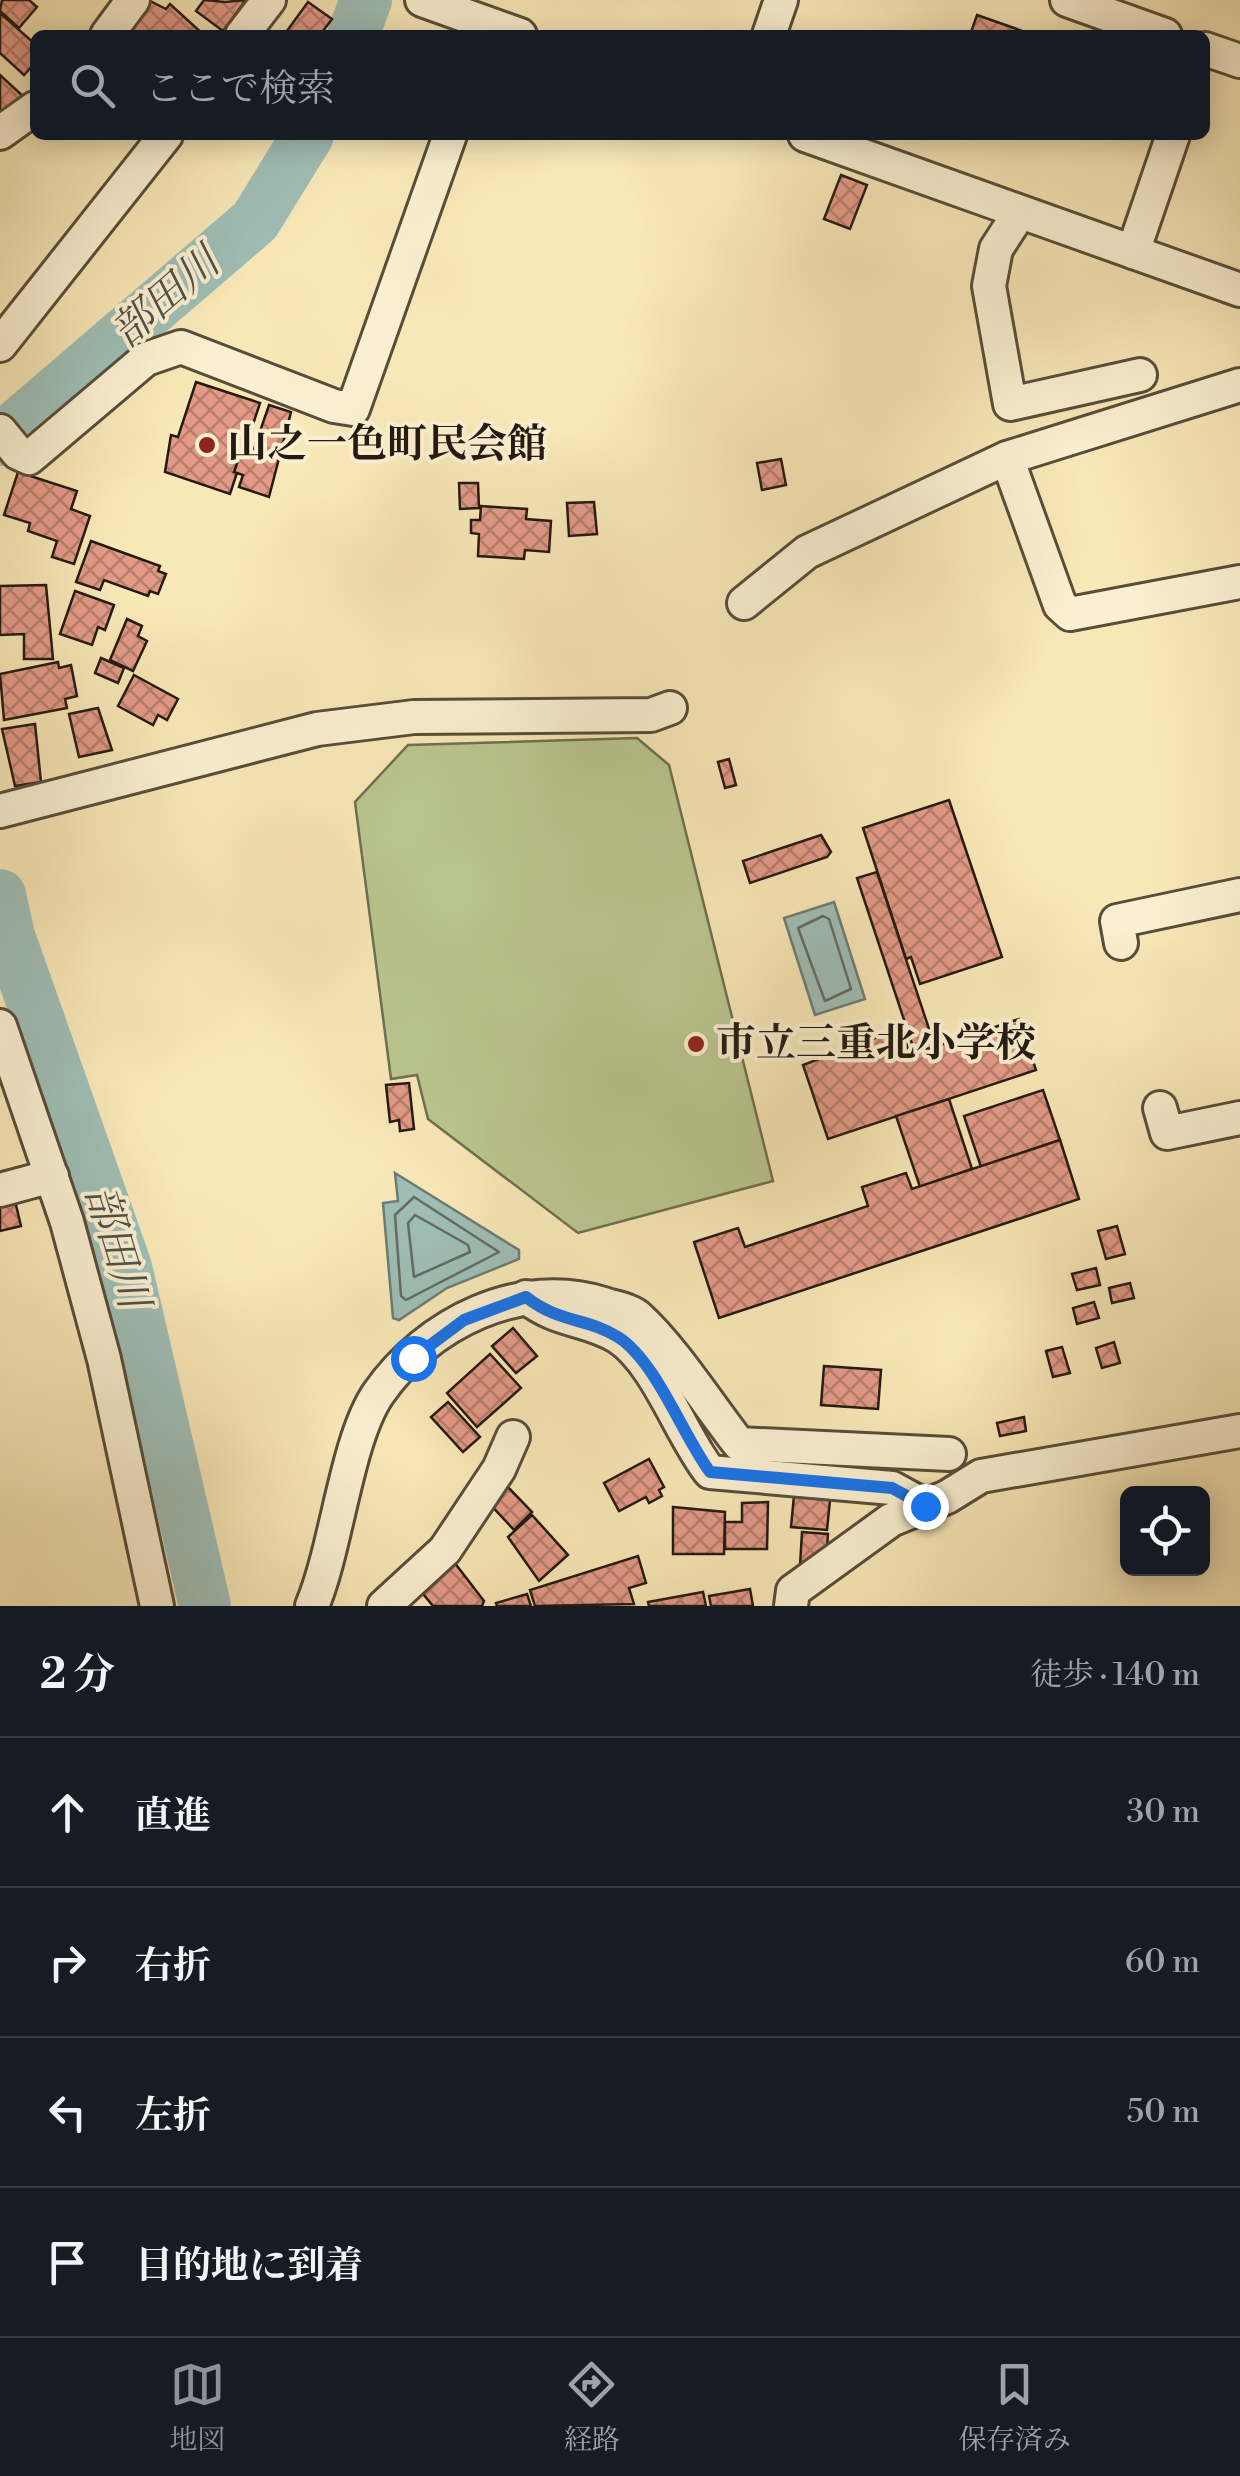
<!DOCTYPE html>
<html lang="ja">
<meta charset="utf-8">
<style>
:root{--surface:#171b24;--page:#242831;--text:#f1f3f6;--muted:#9ea1a6;--line:#363941;--accent:#8c9099}
body{margin:0;font-family:"Libre Bodoni","Noto Serif JP",serif;background:var(--page);color:var(--text)}
.controls{position:absolute;right:30px;bottom:30px;display:grid;overflow:hidden;border-radius:15px;box-shadow:0 5px 25px #0003}
.controls button{width:90px;height:90px;display:grid;place-items:center;padding:0;border:0;border-bottom:2px solid var(--line);background:var(--surface);color:var(--text);font:50px sans-serif}
.stop{position:absolute;width:30px;height:30px;margin:-22px;border:8px solid #1a73e8;border-radius:50%;background:#fff}
.stop.end{background:#1a73e8;border-color:#fff;box-shadow:0 2px 10px #0008}
.list{margin:0;padding:0;list-style:none}
h2{display:flex;justify-content:space-between;align-items:center;height:130px;margin:0;padding:0 40px;font-size:42px}
h2 small{font-size:32px;font-weight:400;color:var(--muted)}
.list li{display:grid;grid-template-columns:65px 1fr auto;gap:30px;align-items:center;box-sizing:border-box;height:150px;padding:0 40px;border-top:2px solid var(--line)}
.list b{display:block;font-size:38px;white-space:nowrap}
.list em{font-size:32px;font-style:normal;color:var(--muted)}
.icon{flex:none;width:55px;height:55px;fill:none;stroke:currentColor;stroke-width:2;stroke-linecap:round;stroke-linejoin:round}
.map{position:relative;flex:none;width:1240px;height:1606px;overflow:hidden}
.search{position:absolute;background:var(--surface);box-shadow:0 5px 25px #0003;left:30px;right:30px;top:30px;height:110px;display:flex;align-items:center;gap:25px;box-sizing:border-box;padding:0 35px;border-radius:15px;color:var(--muted);font-size:38px}
.sheet{height:730px;background:var(--surface)}
nav{display:flex;justify-content:space-around;align-items:center;box-sizing:border-box;height:140px;border-top:2px solid var(--line);background:var(--surface);font-size:28px;color:var(--muted)}
nav a{display:grid;justify-items:center;gap:5px}
nav .on{color:var(--accent)}
.map>svg:first-child{display:block}
</style>
<div class="map">
<svg width="1240" height="1606" viewBox="0 0 1240 1606">
<defs>
<pattern id="building-cross-hatch" width="8" height="8" patternUnits="userSpaceOnUse" patternTransform="scale(2.5)"><rect width="8" height="8" fill="#e39a87"/><path d="M0 0l8 8M0 8l8-8" fill="none" stroke="#b87d6d"/></pattern>
</defs>
<rect width="100%" height="100%" fill="#f8e7b7"/>
<filter id="stains"><feTurbulence type="fractalNoise" baseFrequency=".002" numOctaves="4"/><feColorMatrix values="0 0 0 0 .2 0 0 0 0 .09 0 0 0 0 .02 0 0 0 .5 -.17"/></filter>
<radialGradient id="worn" r=".72"><stop offset=".6" stop-color="#630" stop-opacity="0"/><stop offset="1" stop-color="#630" stop-opacity=".3"/></radialGradient>
<path fill="#bac690" stroke="#6e7050" stroke-width="2.5" d="M 637,738 L 669,765 L 773,1181 L 578,1233 L 428,1119 L 417,1075 L 391,1079 L 355,802 L 408,745 Z"/>
<g fill="#9fbeb6" stroke="#6d7c74" stroke-width="2.5">
<path d="M 834,902 L 865,999 L 815,1015 L 784,918 Z"/>
<path d="M 395,1173 L 519,1250 L 519,1259 L 447,1288 L 399,1320 L 393,1318 L 383,1203 L 398,1201 Z"/>
</g>
<g fill="none" stroke-linecap="round" stroke-linejoin="round">
<g stroke="#616c64" stroke-width="2.5">
<path d="M 823,916 L 829,919 L 851,989 L 825,1001 L 798,928 Z"/>
<path d="M 414,1197 L 499,1252 L 406,1300 L 401,1296 L 395,1215 Z"/>
<path d="M 415,1215 L 468,1245 L 470,1252 L 414,1277 L 408,1223 Z"/>
</g>
<g stroke="#9fbeb6" stroke-width="52">
<path d="M 353,35 L 366,0"/>
<path d="M 0,440 L 255,221 L 308,135"/>
<path d="M 0,895 L 9,936 L 126,1267 L 205,1606"/>
</g>
</g>
<g fill="url(#building-cross-hatch)" stroke="#231a11" stroke-width="2.5">
<path d="M 2,0 L 29,0 L 37,7 L 19,28 L 0,11 Z"/>
<path d="M 148,0 L 166,9 L 170,4 L 204,35 L 132,35 L 124,28 Z"/>
<path d="M 204,0 L 225,2 L 246,0 L 223,31 L 196,11 Z"/>
<path d="M 308,2 L 332,19 L 320,35 L 284,35 Z"/>
<path d="M 0,13 L 35,44 L 35,63 L 24,75 L 0,53 Z"/>
<path d="M 977,15 L 1031,34 L 1030,35 L 970,35 Z"/>
<path d="M 0,75 L 24,97 L 6,116 L 0,110 Z"/>
<path d="M 841,175 L 867,185 L 850,229 L 824,219 Z"/>
<path d="M 196,382 L 260,403 L 230,494 L 165,472 L 171,435 L 178,437 Z"/>
<path d="M 269,405 L 291,412 L 269,497 L 239,487 L 243,475 L 234,472 L 241,452 L 252,455 Z"/>
<path d="M 781,459 L 786,485 L 762,490 L 757,463 Z"/>
<path d="M 18,472 L 77,491 L 71,509 L 90,516 L 74,564 L 52,557 L 57,541 L 28,531 L 30,523 L 4,515 Z"/>
<path d="M 459,483 L 478,483 L 479,508 L 460,509 Z"/>
<path d="M 594,502 L 597,534 L 569,536 L 567,503 Z"/>
<path d="M 481,506 L 527,509 L 526,519 L 551,521 L 549,552 L 525,550 L 524,559 L 478,556 L 479,534 L 471,533 L 471,520 L 480,520 Z"/>
<path d="M 91,541 L 160,566 L 158,571 L 166,574 L 158,594 L 150,591 L 148,596 L 104,580 L 100,590 L 76,582 Z"/>
<path d="M 46,585 L 53,659 L 24,659 L 24,634 L 0,635 L 0,586 Z"/>
<path d="M 75,591 L 114,605 L 105,630 L 98,627 L 92,645 L 60,634 Z"/>
<path d="M 127,619 L 142,626 L 138,636 L 147,641 L 133,671 L 110,660 Z"/>
<path d="M 101,658 L 124,668 L 118,683 L 95,673 Z"/>
<path d="M 58,662 L 59,668 L 71,665 L 77,696 L 65,699 L 67,708 L 4,720 L 0,674 Z"/>
<path d="M 134,675 L 178,699 L 167,720 L 158,715 L 153,725 L 118,706 Z"/>
<path d="M 98,708 L 112,750 L 79,757 L 69,714 Z"/>
<path d="M 35,724 L 41,782 L 15,786 L 2,729 Z"/>
<path d="M 729,759 L 736,785 L 725,788 L 718,762 Z"/>
<path d="M 949,800 L 1002,957 L 920,984 L 911,957 L 906,959 L 863,828 Z"/>
<path d="M 821,835 L 831,852 L 827,857 L 750,883 L 743,861 Z"/>
<path d="M 877,872 L 935,1047 L 915,1053 L 857,878 Z"/>
<path d="M 1019,1019 L 1036,1070 L 828,1139 L 803,1065 L 901,1028 L 910,1055 Z"/>
<path d="M 409,1083 L 414,1129 L 400,1131 L 399,1120 L 390,1122 L 386,1085 Z"/>
<path d="M 1043,1090 L 1060,1140 L 981,1167 L 964,1116 Z"/>
<path d="M 949,1099 L 972,1169 L 920,1187 L 896,1116 Z"/>
<path d="M 1060,1140 L 1079,1199 L 719,1318 L 694,1242 L 738,1228 L 745,1247 L 868,1206 L 862,1187 L 906,1173 L 912,1189 Z"/>
<path d="M 15,1201 L 21,1226 L 0,1231 L 0,1204 Z"/>
<path d="M 1117,1226 L 1125,1254 L 1106,1259 L 1098,1231 Z"/>
<path d="M 1096,1268 L 1100,1285 L 1077,1290 L 1072,1274 Z"/>
<path d="M 1130,1283 L 1134,1298 L 1112,1303 L 1109,1288 Z"/>
<path d="M 1094,1302 L 1099,1318 L 1077,1324 L 1073,1308 Z"/>
<path d="M 513,1328 L 537,1356 L 516,1373 L 492,1346 Z"/>
<path d="M 1114,1342 L 1120,1363 L 1102,1368 L 1096,1348 Z"/>
<path d="M 1062,1347 L 1070,1373 L 1053,1377 L 1046,1351 Z"/>
<path d="M 490,1354 L 521,1388 L 477,1427 L 447,1393 Z"/>
<path d="M 824,1366 L 881,1370 L 878,1409 L 821,1405 Z"/>
<path d="M 448,1402 L 480,1437 L 463,1452 L 431,1417 Z"/>
<path d="M 1024,1417 L 1026,1431 L 1000,1436 L 997,1423 Z"/>
<path d="M 649,1459 L 664,1487 L 659,1490 L 662,1496 L 649,1503 L 646,1497 L 619,1511 L 604,1483 Z"/>
<path d="M 505,1484 L 532,1512 L 514,1530 L 487,1501 Z"/>
<path d="M 794,1496 L 830,1500 L 827,1530 L 791,1527 Z"/>
<path d="M 768,1502 L 767,1549 L 725,1549 L 725,1522 L 742,1522 L 742,1503 Z"/>
<path d="M 673,1507 L 725,1512 L 724,1554 L 673,1554 Z"/>
<path d="M 532,1515 L 568,1555 L 539,1581 L 508,1537 Z"/>
<path d="M 802,1532 L 828,1534 L 827,1546 L 800,1566 Z"/>
<path d="M 638,1556 L 646,1583 L 629,1588 L 634,1604 L 535,1606 L 530,1590 Z"/>
<path d="M 454,1562 L 484,1601 L 482,1606 L 433,1606 L 419,1589 Z"/>
<path d="M 750,1589 L 753,1606 L 711,1606 L 709,1596 Z"/>
<path d="M 703,1592 L 706,1606 L 649,1606 L 648,1602 Z"/>
<path d="M 527,1594 L 531,1606 L 497,1606 L 496,1603 Z"/>
</g>
<g fill="none" stroke-linecap="round" stroke-linejoin="round">
<defs>
<g id="minor">
<path d="M 422,0 L 520,35"/>
<path d="M 1067,0 L 1165,35"/>
<path d="M 107,35 L 133,0"/>
<path d="M 242,35 L 269,0"/>
<path d="M 769,35 L 781,0"/>
<path d="M 1205,49 L 1240,61"/>
<path d="M 0,133 L 35,108"/>
<path d="M 805,135 L 1240,290"/>
<path d="M 1020,212 L 996,249 L 989,286 L 1010,404 L 1140,375"/>
<path d="M 1133,252 L 1173,135"/>
<path d="M 0,345 L 166,135"/>
<path d="M 0,431 L 18,453 L 29,458 L 146,359 L 181,347 L 334,406 L 353,409 L 450,135"/>
<path d="M 1007,458 L 1060,605 L 1070,614 L 1240,582"/>
<path d="M 744,603 L 807,552 L 1007,458 L 1240,385"/>
<path d="M 0,811 L 317,729 L 414,717 L 651,715 L 670,708"/>
<path d="M 1121,943 L 1117,921 L 1240,895"/>
<path d="M 0,1026 L 67,1222 L 104,1359 L 157,1606"/>
<path d="M 1160,1108 L 1167,1133 L 1240,1118"/>
<path d="M 0,1190 L 52,1176"/>
<path d="M 526,1297 C 559,1323 588,1318 618,1337 C 657,1362 681,1436 710,1472 L 892,1488 L 925,1506"/>
<path d="M 312,1606 C 337,1547 346,1441 378,1394 C 427,1323 521,1277 604,1304 C 615,1308 631,1310 639,1318 C 673,1349 710,1407 739,1444 L 949,1454"/>
<path d="M 384,1606 L 445,1550 L 499,1469 L 513,1437"/>
<path d="M 791,1606 L 793,1591 L 891,1520 L 947,1497 L 981,1476 L 1240,1431"/>
</g>
</defs>
<use href="#minor" stroke="#584d3a" stroke-width="38"/>
<use href="#minor" stroke="#faefd0" stroke-width="32"/>
</g>
<g fill="none" stroke-linecap="round" stroke-linejoin="round">
<path stroke="#1a73e8" stroke-width="12" d="M 413,1358 L 464,1320 L 526,1297 C 559,1323 588,1318 618,1337 C 656,1361 683,1436 710,1472 L 892,1488 L 925,1506"/>
</g>
<g fill="#8f2418" stroke="#faefd0" stroke-width="4">
<circle cx="207" cy="445" r="10"/>
<circle cx="696" cy="1044" r="10"/>
</g>
<g text-anchor="middle" dominant-baseline="central" stroke-width="8" stroke-linejoin="round" paint-order="stroke">
<g font-size="40" font-weight="bold" fill="#231a11" stroke="#faefd0" text-anchor="start">
<text x="227" y="445">山之一色町民会館</text>
<text x="716" y="1044">市立三重北小学校</text>
</g>
<g font-size="42" font-style="italic" fill="#4e534b" stroke="#faefd0">
<text transform="translate(166 298) rotate(-41)">部田川</text>
<text transform="translate(116 1247) rotate(73)">部田川</text>
</g>
</g>
<rect width="100%" height="100%" filter="url(#stains)"/>
<rect width="100%" height="100%" fill="url(#worn)"/>
</svg>
<div class="controls">
<button><svg class="icon" aria-label="locate" viewBox="0 0 24 24"><circle cx="12" cy="12" r="6"/><path d="M12 2v4M12 18v4M2 12h4M18 12h4"/></svg></button>
</div>
<div class="stop" style="left:413px;top:1358px"></div>
<div class="stop end" style="left:925px;top:1506px"></div>
<div class="search"><svg class="icon" aria-label="search" viewBox="0 0 24 24"><circle cx="10" cy="10" r="6"/><path d="M15 15l6 6"/></svg>ここで検索</div>
</div>
<section class="sheet">
<h2>2 分<small>徒歩 · 140 m</small></h2>
<ul class="list">
<li><svg class="icon" aria-label="ahead" viewBox="0 0 24 24"><path d="M12 20V5M6 11l6-6 6 6"/></svg><div><b>直進</b></div><em>30 m</em></li>
<li><svg class="icon" aria-label="right" viewBox="0 0 24 24"><path d="M7 20v-9h11M14 6l5 5-5 5"/></svg><div><b>右折</b></div><em>60 m</em></li>
<li><svg class="icon" aria-label="left" viewBox="0 0 24 24"><path d="M17 20v-9H6M10 6l-5 5 5 5"/></svg><div><b>左折</b></div><em>50 m</em></li>
<li><svg class="icon" aria-label="arrive" viewBox="0 0 24 24"><path d="M6 21V4h12l-3 4 3 4H6"/></svg><div><b>目的地に到着</b></div></li>
</ul>
</section>
<nav>
<a class="on"><svg class="icon" aria-label="map" viewBox="0 0 24 24"><path d="M3 6l6-2 6 2 6-2v14l-6 2-6-2-6 2zM9 4v14M15 6v14"/></svg>地図</a>
<a><svg class="icon" aria-label="directions" viewBox="0 0 24 24"><path d="M12 3l9 9-9 9-9-9zM9 14v-3h6M13 9l2 2-2 2"/></svg>経路</a>
<a><svg class="icon" aria-label="saved" viewBox="0 0 24 24"><path d="M7 4h10v16l-5-4-5 4z"/></svg>保存済み</a>
</nav>
